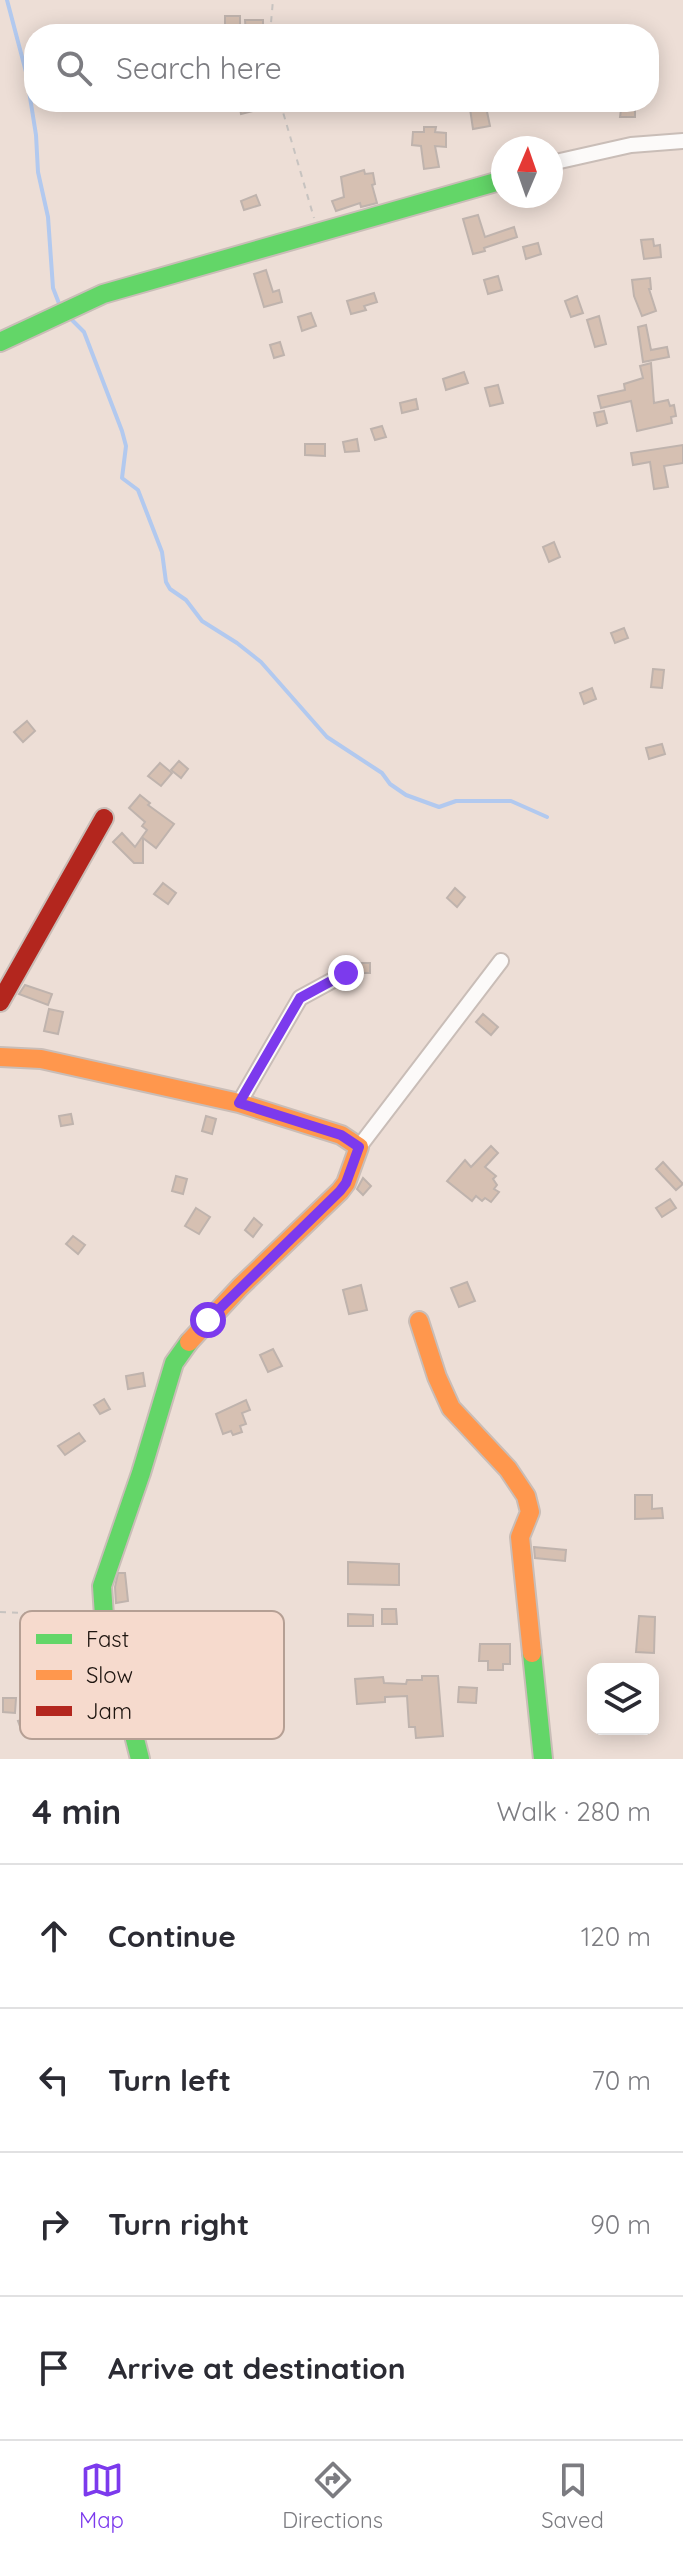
<!DOCTYPE html>
<meta charset="utf-8">
<style>
:root{--surface:#fff;--page:#f7f7f7;--text:#2b2b33;--muted:#7c7c81;--line:#e1e1e2;--accent:#7c3aed}
body{margin:0;font-family:Quicksand,sans-serif;background:var(--page);color:var(--text)}
.controls{position:absolute;right:24px;bottom:24px;display:grid;overflow:hidden;border-radius:16px;box-shadow:0 4px 20px #0003}
.controls button{width:72px;height:72px;display:grid;place-items:center;padding:0;border:0;border-bottom:2px solid var(--line);background:var(--surface);color:var(--text);font:40px sans-serif}
.compass{position:absolute;left:491px;top:136px;width:72px;height:72px;border-radius:50%;background:var(--surface);box-shadow:0 4px 20px #0003;rotate:2deg}
.stop{position:absolute;width:24px;height:24px;margin:-18px;border:6px solid #7c3aed;border-radius:50%;background:#fff}
.stop.end{background:#7c3aed;border-color:#fff;box-shadow:0 2px 8px #0008}
.list{margin:0;padding:0;list-style:none}
h2{display:flex;justify-content:space-between;align-items:center;height:104px;margin:0;padding:0 32px;font-size:34px}
h2 small{font-size:26px;font-weight:400;color:var(--muted)}
.list li{display:grid;grid-template-columns:52px 1fr auto;gap:24px;align-items:center;box-sizing:border-box;height:144px;padding:0 32px;border-top:2px solid var(--line)}
.list b{display:block;font-size:30px;white-space:nowrap}
.list em{font-size:26px;font-style:normal;color:var(--muted)}
.icon{flex:none;width:44px;height:44px;fill:none;stroke:currentColor;stroke-width:2;stroke-linecap:round;stroke-linejoin:round}
.map{position:relative;flex:none;width:683px;height:1759px;overflow:hidden}
.search{position:absolute;background:var(--surface);box-shadow:0 4px 20px #0003;left:24px;right:24px;top:24px;height:88px;display:flex;align-items:center;gap:20px;box-sizing:border-box;padding:0 28px;border-radius:32px;color:var(--muted);font-size:30px}
.sheet{height:680px;background:var(--surface)}
nav{display:flex;justify-content:space-around;align-items:center;box-sizing:border-box;height:112px;border-top:2px solid var(--line);background:var(--surface);font-size:22px;color:var(--muted)}
nav a{display:grid;justify-items:center;gap:4px}
nav .on{color:var(--accent)}
.map>svg:first-child{display:block}
</style>
<div class="map">
<svg width="683" height="1759" viewBox="0 0 683 1759">
<rect width="100%" height="100%" fill="#edded6"/>
<g fill="none" stroke-linecap="round" stroke-linejoin="round">
<g stroke="#b2c9ef" stroke-width="4">
<path d="M 7,0 L 26,72 L 36,135 L 38,172 L 48,217 L 53,288 L 60,306"/>
<path d="M 69,317 L 84,332 L 122,431 L 126,446 L 122,478 L 138,490 L 162,552 L 166,582 L 170,589 L 186,600 L 202,621 L 237,643 L 261,662 L 327,737 L 382,773 L 390,784 L 406,795 L 439,807 L 456,801 L 511,801 L 547,817"/>
</g>
</g>
<g fill="#d6c0b2" stroke="#bfb3ad" stroke-width="2">
<rect x="225" y="16" width="15" height="12"/>
<path d="M 245,20 L 263,20 L 263,34 L 246,34 Z"/>
<path d="M 245,102 L 273,102 L 273,106 L 241,114 L 239,103 Z"/>
<path d="M 469,102 L 485,102 L 490,126 L 473,129 Z"/>
<path d="M 622,102 L 635,102 L 635,117 L 620,117 Z"/>
<path d="M 424,127 L 436,127 L 435,132 L 446,133 L 446,147 L 435,146 L 439,167 L 424,169 L 421,146 L 412,145 L 413,132 L 424,132 Z"/>
<path d="M 364,170 L 365,174 L 373,173 L 375,184 L 372,185 L 377,203 L 361,207 L 360,203 L 336,211 L 332,201 L 344,197 L 341,177 Z"/>
<path d="M 256,195 L 260,205 L 244,210 L 241,201 Z"/>
<path d="M 478,215 L 485,237 L 514,227 L 517,237 L 484,248 L 485,251 L 473,254 L 463,219 Z"/>
<path d="M 653,239 L 654,246 L 660,245 L 661,257 L 644,259 L 641,240 Z"/>
<path d="M 538,243 L 541,254 L 526,259 L 523,247 Z"/>
<path d="M 266,270 L 273,292 L 279,290 L 282,302 L 264,307 L 254,274 Z"/>
<path d="M 498,276 L 502,290 L 488,294 L 484,280 Z"/>
<path d="M 650,278 L 651,289 L 649,289 L 656,311 L 642,316 L 634,296 L 632,280 Z"/>
<path d="M 374,293 L 377,302 L 364,306 L 366,310 L 351,314 L 347,301 Z"/>
<path d="M 577,296 L 583,313 L 571,317 L 565,301 Z"/>
<path d="M 311,313 L 316,326 L 302,331 L 298,317 Z"/>
<path d="M 599,316 L 606,344 L 595,347 L 587,320 Z"/>
<path d="M 646,325 L 651,350 L 667,347 L 669,357 L 643,362 L 638,327 Z"/>
<path d="M 280,342 L 284,355 L 274,358 L 270,345 Z"/>
<path d="M 651,363 L 654,403 L 668,400 L 670,406 L 674,405 L 676,416 L 671,417 L 672,423 L 637,431 L 631,401 L 601,408 L 598,396 L 625,390 L 624,384 L 643,378 L 640,366 Z"/>
<path d="M 464,372 L 468,383 L 446,390 L 443,379 Z"/>
<path d="M 498,385 L 503,403 L 490,406 L 485,388 Z"/>
<path d="M 416,399 L 418,409 L 402,413 L 400,403 Z"/>
<path d="M 604,411 L 607,423 L 597,426 L 594,413 Z"/>
<path d="M 382,426 L 386,437 L 375,440 L 371,429 Z"/>
<path d="M 357,439 L 359,451 L 345,452 L 343,442 Z"/>
<path d="M 305,444 L 325,444 L 325,456 L 305,455 Z"/>
<path d="M 683,445 L 683,463 L 664,466 L 668,487 L 654,489 L 650,462 L 633,465 L 631,453 Z"/>
<path d="M 554,542 L 560,557 L 549,562 L 543,547 Z"/>
<path d="M 624,628 L 628,638 L 615,643 L 611,633 Z"/>
<path d="M 653,669 L 664,670 L 662,688 L 651,687 Z"/>
<path d="M 592,688 L 596,699 L 584,704 L 580,693 Z"/>
<path d="M 27,721 L 35,731 L 23,742 L 14,732 Z"/>
<path d="M 662,744 L 665,754 L 649,759 L 646,748 Z"/>
<path d="M 179,761 L 188,769 L 181,778 L 171,770 Z"/>
<path d="M 160,763 L 172,773 L 161,786 L 148,776 Z"/>
<path d="M 140,795 L 150,803 L 148,805 L 174,824 L 156,848 L 143,838 L 143,863 L 134,863 L 113,842 L 122,833 L 135,847 L 147,830 L 142,826 L 145,822 L 129,808 Z"/>
<path d="M 163,883 L 176,893 L 168,904 L 154,894 Z"/>
<path d="M 455,888 L 465,897 L 457,907 L 447,898 Z"/>
<rect x="356" y="963" width="14" height="10"/>
<path d="M 25,985 L 52,994 L 48,1005 L 19,994 Z"/>
<path d="M 49,1009 L 63,1012 L 58,1034 L 44,1031 Z"/>
<path d="M 483,1014 L 498,1027 L 491,1035 L 476,1022 Z"/>
<path d="M 71,1114 L 73,1124 L 61,1126 L 59,1116 Z"/>
<path d="M 206,1116 L 216,1119 L 212,1134 L 202,1131 Z"/>
<path d="M 491,1146 L 498,1153 L 485,1167 L 496,1176 L 493,1179 L 497,1185 L 494,1189 L 499,1192 L 491,1202 L 485,1198 L 482,1201 L 476,1196 L 472,1201 L 447,1181 L 465,1160 L 471,1167 Z"/>
<path d="M 663,1162 L 683,1184 L 676,1190 L 656,1169 Z"/>
<path d="M 176,1176 L 187,1179 L 183,1194 L 172,1191 Z"/>
<path d="M 363,1178 L 371,1186 L 363,1195 L 357,1189 Z"/>
<path d="M 670,1199 L 676,1208 L 662,1217 L 656,1208 Z"/>
<path d="M 196,1208 L 210,1217 L 199,1234 L 185,1226 Z"/>
<path d="M 254,1218 L 262,1225 L 253,1237 L 245,1230 Z"/>
<path d="M 73,1236 L 85,1245 L 78,1254 L 66,1244 Z"/>
<path d="M 467,1282 L 475,1301 L 459,1307 L 451,1288 Z"/>
<path d="M 361,1285 L 367,1310 L 349,1314 L 343,1290 Z"/>
<path d="M 273,1349 L 282,1366 L 268,1372 L 260,1355 Z"/>
<path d="M 143,1373 L 145,1386 L 128,1389 L 126,1376 Z"/>
<path d="M 104,1399 L 110,1409 L 100,1414 L 94,1405 Z"/>
<path d="M 246,1400 L 250,1410 L 242,1413 L 246,1424 L 240,1426 L 242,1432 L 233,1435 L 231,1431 L 223,1434 L 216,1414 Z"/>
<path d="M 79,1433 L 85,1441 L 65,1455 L 58,1446 Z"/>
<path d="M 635,1495 L 652,1495 L 652,1509 L 662,1508 L 663,1518 L 635,1519 Z"/>
<path d="M 534,1547 L 566,1550 L 565,1561 L 535,1558 Z"/>
<path d="M 348,1562 L 399,1564 L 399,1585 L 348,1584 Z"/>
<path d="M 118,1573 L 125,1573 L 128,1601 L 116,1603 L 115,1587 Z"/>
<path d="M 382,1609 L 396,1609 L 397,1624 L 382,1624 Z"/>
<path d="M 348,1614 L 373,1615 L 373,1626 L 348,1626 Z"/>
<path d="M 639,1616 L 655,1617 L 654,1653 L 636,1652 Z"/>
<path d="M 480,1644 L 510,1644 L 510,1664 L 503,1664 L 503,1670 L 488,1670 L 488,1661 L 479,1661 Z"/>
<path d="M 422,1676 L 438,1676 L 443,1736 L 416,1738 L 415,1727 L 409,1727 L 407,1696 L 385,1697 L 385,1702 L 357,1704 L 355,1679 L 383,1677 L 384,1683 L 406,1684 L 407,1680 L 422,1680 Z"/>
<path d="M 459,1687 L 477,1688 L 476,1703 L 458,1702 Z"/>
<path d="M 3,1698 L 16,1698 L 15,1713 L 3,1712 Z"/>
<path d="M 36,1716 L 40,1727 L 22,1732 L 18,1721 Z"/>
</g>
<g fill="none" stroke-linecap="round" stroke-linejoin="round">
<defs>
<g id="street">
<path d="M 551,163 L 631,145 L 683,141"/>
<path d="M 239,1103 L 300,998 L 346,973"/>
<path d="M 359,1147 L 501,961"/>
</g>
<g id="fast">
<path d="M 0,342 L 103,294 L 503,180"/>
<path d="M 532,1653 L 543,1759"/>
<path d="M 140,1759 L 104,1616 L 102,1586 L 141,1473 L 174,1363 L 189,1342"/>
</g>
<g id="slow">
<path d="M 0,1057 L 41,1059 L 239,1103 L 341,1135 L 359,1147 L 346,1183 L 340,1191 L 240,1287 L 189,1342"/>
<path d="M 419,1321 L 437,1377 L 451,1408 L 508,1469 L 526,1496 L 530,1512 L 520,1537 L 532,1653"/>
</g>
<path id="jam" d="M 0,1002 L 104,818"/>
</defs>
<use href="#street" stroke="#c9bdb7" stroke-width="18"/>
<use href="#fast" stroke="#c9bdb7" stroke-width="22"/>
<use href="#slow" stroke="#c9bdb7" stroke-width="22"/>
<use href="#jam" stroke="#c9bdb7" stroke-width="22"/>
<g stroke="#c7c3c0" stroke-width="2" stroke-dasharray="6 6" stroke-linecap="butt">
<path d="M 270,34 L 273,0"/>
<path d="M 280,102 L 314,218"/>
<path d="M 0,1612 L 87,1616"/>
</g>
<use href="#street" stroke="#fcfaf9" stroke-width="14"/>
<use href="#fast" stroke="#63d668" stroke-width="18"/>
<use href="#slow" stroke="#ff974d" stroke-width="18"/>
<use href="#jam" stroke="#b3261e" stroke-width="18"/>
</g>
<g fill="none" stroke-linecap="round" stroke-linejoin="round">
<path stroke="#7c3aed" stroke-width="10" d="M 208,1320 L 340,1191 L 346,1183 L 359,1147 L 341,1135 L 239,1103 L 300,998 L 346,973"/>
</g>
<rect x="20" y="1611" width="264" height="128" rx="12" fill="#f6dacd" stroke="#b59f94" stroke-width="2"/>
<rect x="36" y="1634" width="36" height="10" fill="#63d668"/>
<rect x="36" y="1670" width="36" height="10" fill="#ff974d"/>
<rect x="36" y="1706" width="36" height="10" fill="#b3261e"/>
<g font-size="22" fill="#1d140f">
<text x="86" y="1647">Fast</text>
<text x="86" y="1683">Slow</text>
<text x="86" y="1719">Jam</text>
</g>
</svg>
<div class="controls">
<button><svg class="icon" aria-label="layers" viewBox="0 0 24 24"><path d="M12 4l9 5-9 5-9-5zM3 14l9 5 9-5"/></svg></button>
</div>
<svg class="compass" viewBox="-18 -18 36 36"><path d="M0-13l5 13h-10z" fill="#e53935"/><path d="M0 13l5-13h-10z" fill="#7c7c81"/></svg>
<div class="stop" style="left:208px;top:1320px"></div>
<div class="stop end" style="left:346px;top:973px"></div>
<div class="search"><svg class="icon" aria-label="search" viewBox="0 0 24 24"><circle cx="10" cy="10" r="6"/><path d="M15 15l6 6"/></svg>Search here</div>
</div>
<section class="sheet">
<h2>4 min<small>Walk · 280 m</small></h2>
<ul class="list">
<li><svg class="icon" aria-label="ahead" viewBox="0 0 24 24"><path d="M12 20V5M6 11l6-6 6 6"/></svg><div><b>Continue</b></div><em>120 m</em></li>
<li><svg class="icon" aria-label="left" viewBox="0 0 24 24"><path d="M17 20v-9H6M10 6l-5 5 5 5"/></svg><div><b>Turn left</b></div><em>70 m</em></li>
<li><svg class="icon" aria-label="right" viewBox="0 0 24 24"><path d="M7 20v-9h11M14 6l5 5-5 5"/></svg><div><b>Turn right</b></div><em>90 m</em></li>
<li><svg class="icon" aria-label="arrive" viewBox="0 0 24 24"><path d="M6 21V4h12l-3 4 3 4H6"/></svg><div><b>Arrive at destination</b></div></li>
</ul>
</section>
<nav>
<a class="on"><svg class="icon" aria-label="map" viewBox="0 0 24 24"><path d="M3 6l6-2 6 2 6-2v14l-6 2-6-2-6 2zM9 4v14M15 6v14"/></svg>Map</a>
<a><svg class="icon" aria-label="directions" viewBox="0 0 24 24"><path d="M12 3l9 9-9 9-9-9zM9 14v-3h6M13 9l2 2-2 2"/></svg>Directions</a>
<a><svg class="icon" aria-label="saved" viewBox="0 0 24 24"><path d="M7 4h10v16l-5-4-5 4z"/></svg>Saved</a>
</nav>
